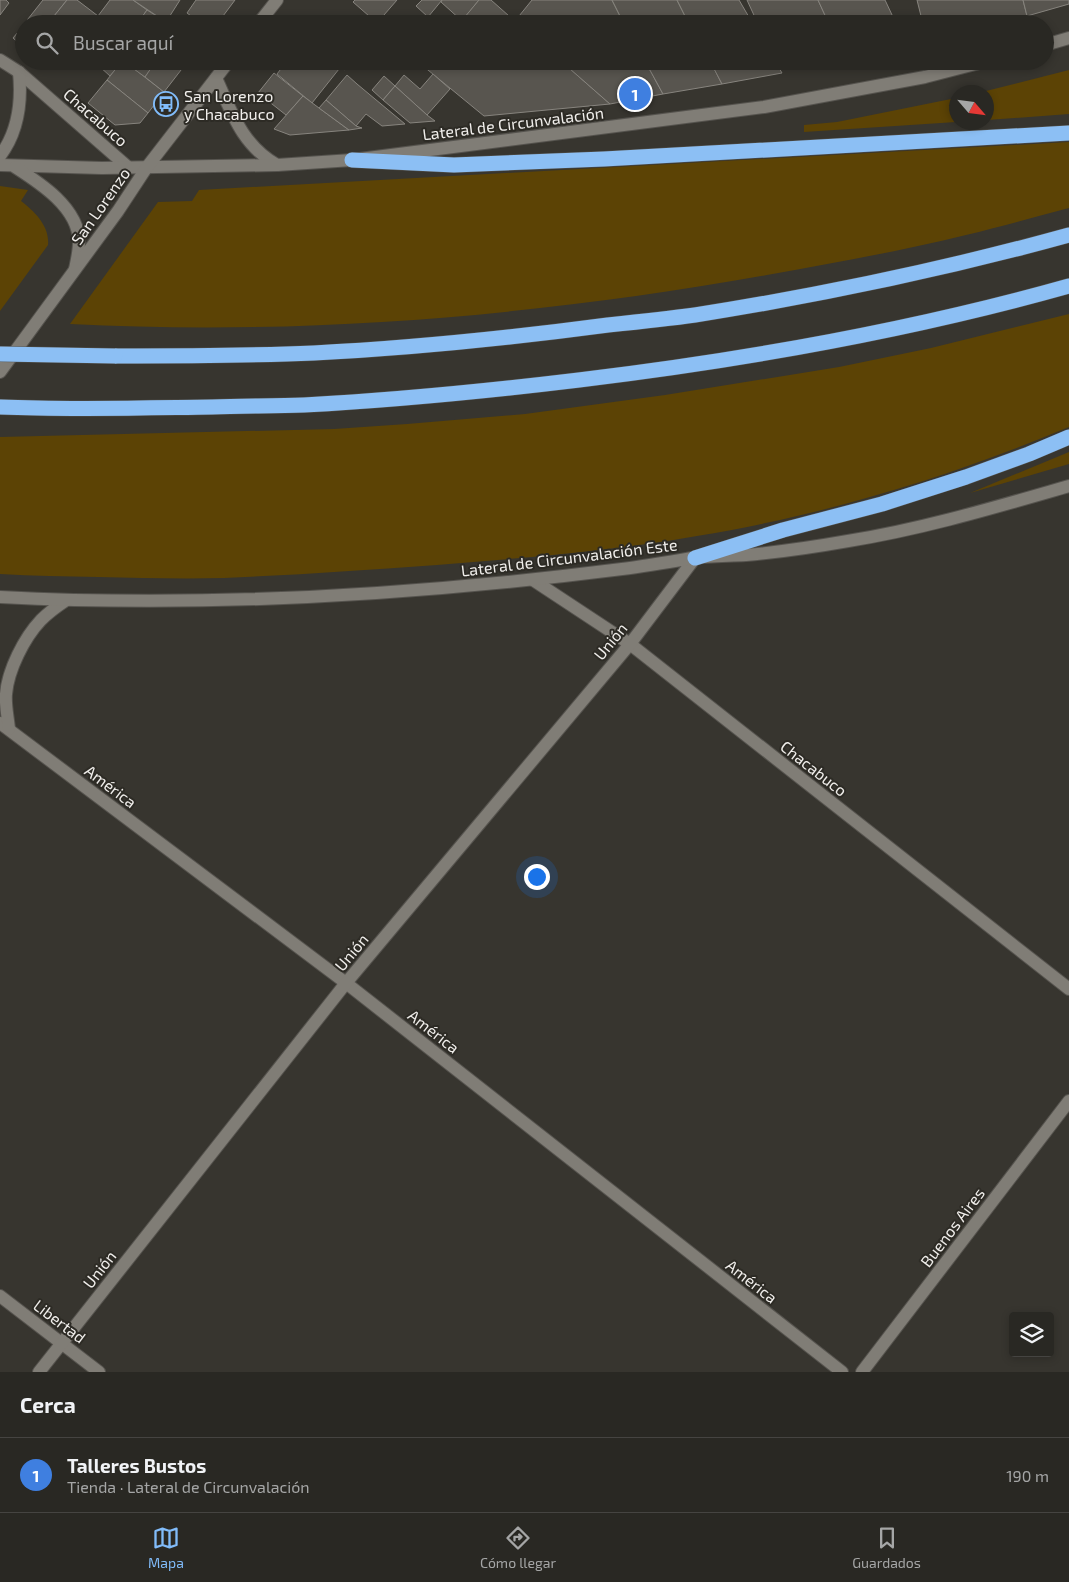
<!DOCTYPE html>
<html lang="es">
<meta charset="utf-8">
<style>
:root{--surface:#292823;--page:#31302b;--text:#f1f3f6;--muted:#a5a6a6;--line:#454441;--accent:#81bcfa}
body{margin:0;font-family:"Exo 2",sans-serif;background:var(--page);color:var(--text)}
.controls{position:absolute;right:15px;bottom:15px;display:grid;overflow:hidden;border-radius:5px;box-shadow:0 2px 8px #0003}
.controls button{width:45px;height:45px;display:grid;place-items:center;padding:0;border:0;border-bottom:1px solid var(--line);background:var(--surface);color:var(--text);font:25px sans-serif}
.compass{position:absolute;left:949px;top:85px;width:45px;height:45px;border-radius:50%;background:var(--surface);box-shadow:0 2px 8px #0003;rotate:118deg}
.you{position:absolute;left:536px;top:876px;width:18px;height:18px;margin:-12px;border:4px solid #fff;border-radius:50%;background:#1a73e8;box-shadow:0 0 0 8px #1a73e833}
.badge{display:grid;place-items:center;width:32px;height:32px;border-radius:50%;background:var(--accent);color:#fff;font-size:16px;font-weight:700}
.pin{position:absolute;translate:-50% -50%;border:2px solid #fff;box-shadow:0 1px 5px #0006}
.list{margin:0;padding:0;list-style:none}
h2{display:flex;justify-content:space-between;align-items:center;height:65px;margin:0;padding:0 20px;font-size:21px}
h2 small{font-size:16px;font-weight:400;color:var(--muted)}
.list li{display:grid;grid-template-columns:32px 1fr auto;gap:15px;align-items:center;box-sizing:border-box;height:75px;padding:0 20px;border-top:1px solid var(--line)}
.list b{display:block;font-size:19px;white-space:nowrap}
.list p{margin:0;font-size:16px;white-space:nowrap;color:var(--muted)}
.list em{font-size:16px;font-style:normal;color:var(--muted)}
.icon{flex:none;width:28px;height:28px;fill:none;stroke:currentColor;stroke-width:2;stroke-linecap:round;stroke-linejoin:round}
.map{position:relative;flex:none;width:1069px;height:1372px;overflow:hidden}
.search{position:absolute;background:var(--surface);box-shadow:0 2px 8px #0003;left:15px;right:15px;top:15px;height:55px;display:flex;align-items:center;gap:12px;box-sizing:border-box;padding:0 18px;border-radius:28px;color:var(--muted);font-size:19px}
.sheet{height:140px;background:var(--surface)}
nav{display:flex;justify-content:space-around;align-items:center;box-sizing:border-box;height:70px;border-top:1px solid var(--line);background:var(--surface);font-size:14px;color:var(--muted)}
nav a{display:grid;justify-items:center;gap:2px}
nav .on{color:var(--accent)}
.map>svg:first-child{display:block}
</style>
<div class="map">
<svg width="1069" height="1372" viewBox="0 0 1069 1372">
<rect width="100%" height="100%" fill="#37352f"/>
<g fill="#5c4305">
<path d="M 1069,70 L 1069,114 L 987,120 L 986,92 L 982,92 Z"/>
<path d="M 956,98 L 956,122 L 804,132 L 804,125 L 837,122 Z"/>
<path d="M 1069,142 L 1069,208 C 1035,217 1000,227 966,235 C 901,251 833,263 767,275 C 537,316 304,336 70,324 L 158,202 L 192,201 L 199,190 Z"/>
<path d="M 0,186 L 28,190 L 21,201 C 34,211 50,226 48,245 L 0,311 Z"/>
<path d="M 1069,314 L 1069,427 C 950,477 825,515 697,536 C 611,551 524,558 437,565 C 366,570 295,575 224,578 C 182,579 140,578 98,577 C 66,576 33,576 0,574 L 0,437 L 334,429 L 407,424 L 525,414 L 665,395 L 839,367 L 931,348 Z"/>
<path d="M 1069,452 L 1069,464 L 970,493 Z"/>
</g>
<g fill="#58554f" stroke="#87847e">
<path d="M 0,0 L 6,0 L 9,3 L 0,15 Z"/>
<path d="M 43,0 L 67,0 L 50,21 L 53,24 L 24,24 Z"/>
<path d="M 67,0 L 77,0 L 98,16 L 92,24 L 53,24 L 50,21 Z"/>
<path d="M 110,0 L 133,0 L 147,10 L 137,24 L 92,24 Z"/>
<path d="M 133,0 L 180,0 L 166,22 Z"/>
<path d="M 196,0 L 235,0 L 217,24 L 202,24 L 187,13 Z"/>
<path d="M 355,0 L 397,0 L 377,23 L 353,2 Z"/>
<path d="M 422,0 L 442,0 L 428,17 L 416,6 Z"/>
<path d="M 442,0 L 479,0 L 462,21 L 441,2 Z"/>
<path d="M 479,0 L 491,0 L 518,24 L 459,24 Z"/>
<path d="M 532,0 L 612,0 L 624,24 L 518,24 L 515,21 Z"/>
<path d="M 612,0 L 677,0 L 689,24 L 624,24 Z"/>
<path d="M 677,0 L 739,0 L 753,24 L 689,24 Z"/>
<path d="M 747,0 L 818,0 L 829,24 L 758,24 Z"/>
<path d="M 818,0 L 885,0 L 893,17 L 875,24 L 829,24 Z"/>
<path d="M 917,0 L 1023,0 L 1027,16 L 997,24 L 923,24 Z"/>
<path d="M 1023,0 L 1069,0 L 1069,4 L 1027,16 Z"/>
<path d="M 147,10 L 166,22 L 168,24 L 137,24 Z"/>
<path d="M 24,25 L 24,48 L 13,38 Z"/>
<path d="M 103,61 L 122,61 L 110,76 L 99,66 Z"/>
<path d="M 122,61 L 124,61 L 164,92 L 148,113 L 107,80 Z"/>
<path d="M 140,61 L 156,61 L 145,77 L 134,69 Z"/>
<path d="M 156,61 L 188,61 L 164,92 L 145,77 Z"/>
<path d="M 287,61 L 330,61 L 339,69 L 312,103 L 277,74 Z"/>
<path d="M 334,61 L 353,61 L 345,70 Z"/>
<path d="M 417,61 L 561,61 L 610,104 L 484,116 Z"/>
<path d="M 561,61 L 645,61 L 663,94 L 610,104 Z"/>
<path d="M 645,61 L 710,61 L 722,84 L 663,94 Z"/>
<path d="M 710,61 L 775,61 L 782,73 L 722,84 Z"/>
<path d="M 274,73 L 303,96 L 286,115 L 258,93 Z"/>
<path d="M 433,74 L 450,89 L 427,115 L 395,86 L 404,75 L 420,89 Z"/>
<path d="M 347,75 L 357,84 L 405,124 L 382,126 L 366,114 L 356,126 L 326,100 Z"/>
<path d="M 384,76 L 395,86 L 383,100 L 372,90 Z"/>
<path d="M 107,80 L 148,113 L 140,123 L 115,125 L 88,103 Z"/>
<path d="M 395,86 L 427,115 L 435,121 L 410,123 L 383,100 Z"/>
<path d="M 303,96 L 319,108 L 349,130 L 290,135 L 274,129 Z"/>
<path d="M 326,100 L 356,126 L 362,128 L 349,130 L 319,108 Z"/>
</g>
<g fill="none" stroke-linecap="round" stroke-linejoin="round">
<defs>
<g id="minor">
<path d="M 0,60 L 19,72 L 129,168"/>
<path d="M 216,78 C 232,113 242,145 277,165"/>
<path d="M 0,156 C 19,131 22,102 19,72"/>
<path d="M 533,580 L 630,644 L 1069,989"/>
<path d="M 0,723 L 346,983 L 842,1372"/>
<path d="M 9,729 C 8,718 5,705 6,694 C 8,670 24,638 41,620 C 48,613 56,607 65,601"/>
<path d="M 0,1296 L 99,1372"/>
<path d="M 39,1372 L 346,983 L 630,644 L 695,558"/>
<path d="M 862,1372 L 1069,1101"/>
</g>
<g id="tertiary">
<path d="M 1045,45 L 1069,38"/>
<path d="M 0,165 L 102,168 L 277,165 L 352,160 L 764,107 L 925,77 L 987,61"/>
<path d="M 15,167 C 40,183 79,208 79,242 C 79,251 77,260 75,269"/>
<path d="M 0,597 C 207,608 416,595 622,569 C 646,566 669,562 692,558 C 710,556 728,556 746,555 C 780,552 814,547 848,541 C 923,529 996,507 1069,486"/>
</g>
<g id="secondary">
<path d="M 258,24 L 277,0"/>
<path d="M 0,372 L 118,211 L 147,167 L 229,61"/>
</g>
<g id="motorway">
<path d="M 352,160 L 454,165 L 604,159 L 1069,133"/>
<path d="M 115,356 C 182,356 248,356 314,353 C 413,348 510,338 608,325 C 637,322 666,319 695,315 C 821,295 946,269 1069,235"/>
<path d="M 0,407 C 70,410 141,408 212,407 C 242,406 273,406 304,405 C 396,400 488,391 579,380 C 745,360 909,331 1069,286"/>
<path d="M 695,558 L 783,530 L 882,504 L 966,477 L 1029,454 L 1069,437"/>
</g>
</defs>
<use href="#minor" stroke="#55534e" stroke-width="14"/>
<use href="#tertiary" stroke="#55534e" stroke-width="14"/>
<use href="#secondary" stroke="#55534e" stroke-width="14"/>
<use href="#motorway" stroke="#55534e" stroke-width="16"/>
<use href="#minor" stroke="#807d76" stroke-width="12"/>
<use href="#tertiary" stroke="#807d76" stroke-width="12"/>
<use href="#secondary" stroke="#807d76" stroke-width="12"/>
<use href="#motorway" stroke="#8cbff4" stroke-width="15"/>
<defs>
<path id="motorway-bridge" d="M 0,354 L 115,356"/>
</defs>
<use href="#motorway-bridge" stroke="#55534e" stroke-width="16" stroke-linecap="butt"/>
<use href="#motorway-bridge" stroke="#8cbff4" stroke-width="15"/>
</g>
<defs>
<symbol id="bus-ring" viewBox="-11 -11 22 22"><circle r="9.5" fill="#2d2b25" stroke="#81bcfa" stroke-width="1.5"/><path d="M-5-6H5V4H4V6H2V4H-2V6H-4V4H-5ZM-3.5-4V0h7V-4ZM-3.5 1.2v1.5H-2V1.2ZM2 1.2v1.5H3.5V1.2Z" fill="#81bcfa"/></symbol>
</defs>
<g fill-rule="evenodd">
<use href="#bus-ring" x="152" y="90" width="28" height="28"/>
</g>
<g text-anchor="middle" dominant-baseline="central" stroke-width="4" stroke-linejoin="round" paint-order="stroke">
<g font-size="16" fill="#f0eeeb" stroke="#2d2b25" text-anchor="start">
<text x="184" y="95">San Lorenzo<tspan x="184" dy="18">y Chacabuco</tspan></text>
</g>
<g font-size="16" fill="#f0eeeb" stroke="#2d2b25">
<text transform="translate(96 117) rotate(41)">Chacabuco</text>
<text transform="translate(513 123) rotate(-7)">Lateral de Circunvalación</text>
<text transform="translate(100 206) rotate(-55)">San Lorenzo</text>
<text transform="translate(569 557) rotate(-7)">Lateral de Circunvalación Este</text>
<text transform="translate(610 641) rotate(-51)">Unión</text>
<text transform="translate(814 768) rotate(38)">Chacabuco</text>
<text transform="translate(111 786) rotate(37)">América</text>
<text transform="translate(351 952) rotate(-50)">Unión</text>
<text transform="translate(434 1031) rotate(38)">América</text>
<text transform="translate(952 1227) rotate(-53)">Buenos Aires</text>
<text transform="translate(99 1269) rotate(-52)">Unión</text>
<text transform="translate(752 1281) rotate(38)">América</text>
<text transform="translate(60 1321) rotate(37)">Libertad</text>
</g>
</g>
</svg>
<div class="controls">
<button><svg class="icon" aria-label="layers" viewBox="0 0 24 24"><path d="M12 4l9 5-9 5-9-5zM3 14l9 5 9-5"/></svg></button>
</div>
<svg class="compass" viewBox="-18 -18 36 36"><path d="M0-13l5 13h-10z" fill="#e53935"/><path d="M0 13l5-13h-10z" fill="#a5a6a6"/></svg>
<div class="you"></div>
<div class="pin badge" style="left:635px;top:94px;background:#3f7fe0">1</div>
<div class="search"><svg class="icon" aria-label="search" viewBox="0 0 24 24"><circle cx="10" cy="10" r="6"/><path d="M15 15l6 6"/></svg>Buscar aquí</div>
</div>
<section class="sheet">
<h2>Cerca<small></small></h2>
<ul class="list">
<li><span class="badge" style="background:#3f7fe0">1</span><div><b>Talleres Bustos</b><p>Tienda · Lateral de Circunvalación</p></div><em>190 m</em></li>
</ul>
</section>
<nav>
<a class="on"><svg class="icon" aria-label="map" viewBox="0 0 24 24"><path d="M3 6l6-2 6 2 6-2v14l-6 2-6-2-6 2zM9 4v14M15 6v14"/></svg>Mapa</a>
<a><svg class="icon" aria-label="directions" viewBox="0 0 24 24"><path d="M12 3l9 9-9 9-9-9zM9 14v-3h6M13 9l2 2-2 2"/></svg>Cómo llegar</a>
<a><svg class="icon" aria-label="saved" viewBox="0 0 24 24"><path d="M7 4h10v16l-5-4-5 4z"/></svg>Guardados</a>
</nav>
